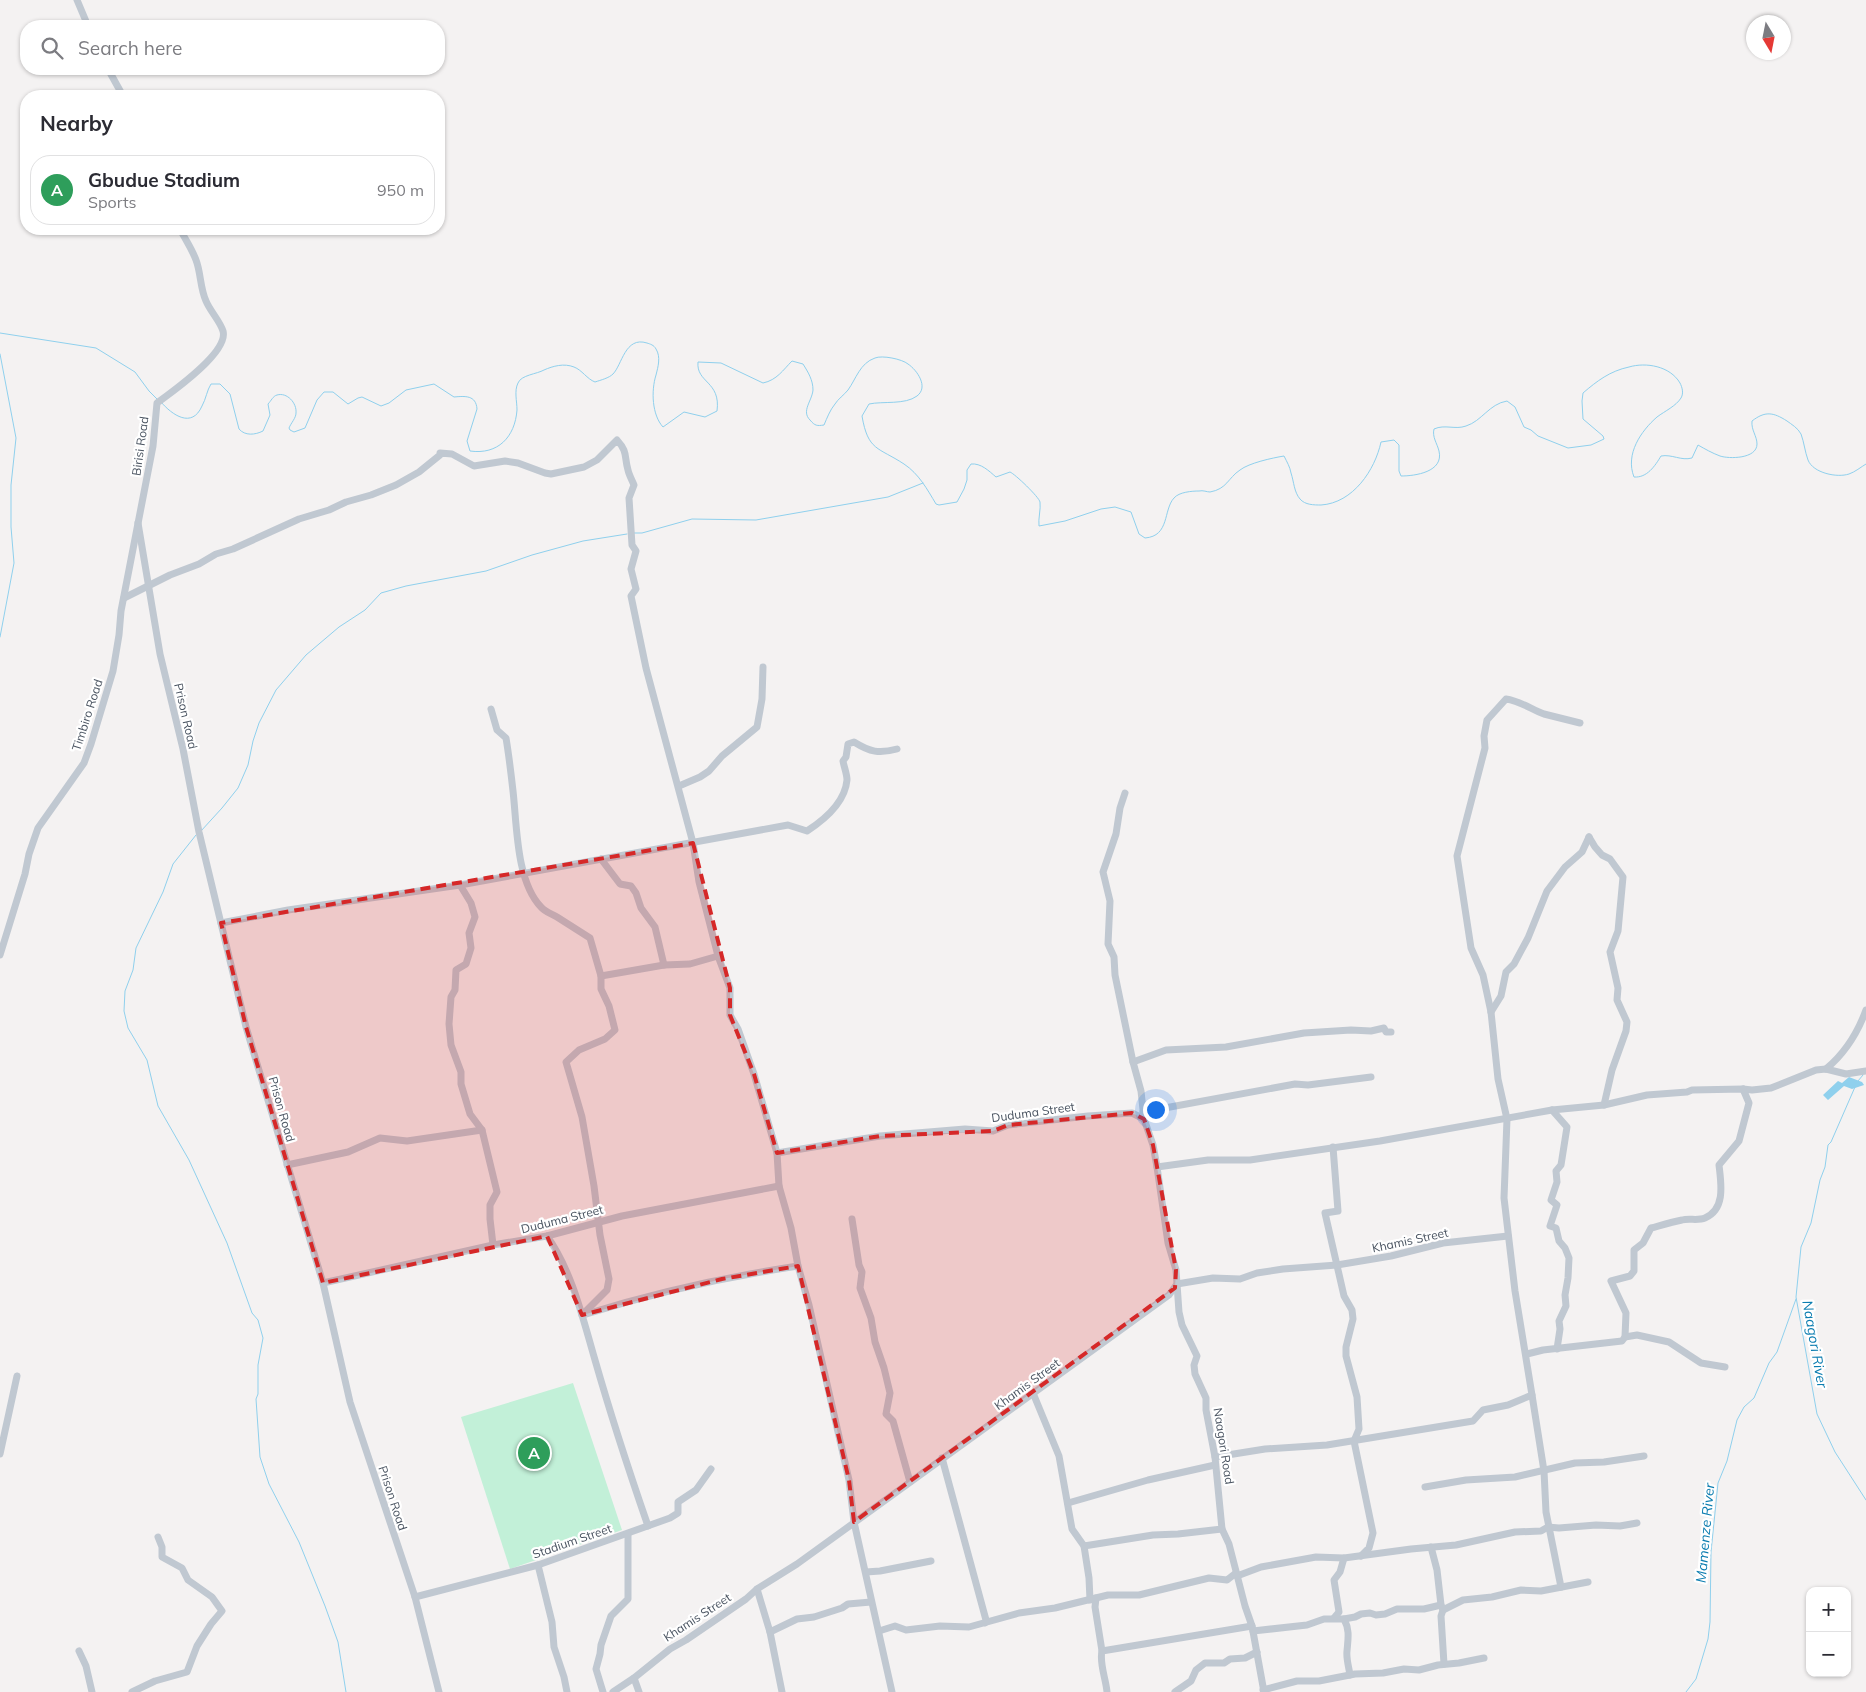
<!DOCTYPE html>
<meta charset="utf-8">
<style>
:root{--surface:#fff;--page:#f2f2f3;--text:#2b2b33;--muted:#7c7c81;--line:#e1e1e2;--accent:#1a5ee6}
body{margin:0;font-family:Mulish,sans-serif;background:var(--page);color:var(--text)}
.controls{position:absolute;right:15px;bottom:15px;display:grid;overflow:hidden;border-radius:10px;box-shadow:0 1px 4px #0004}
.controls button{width:45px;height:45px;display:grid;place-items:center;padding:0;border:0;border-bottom:1px solid var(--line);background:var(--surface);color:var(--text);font:25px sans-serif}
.compass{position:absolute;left:1746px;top:15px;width:45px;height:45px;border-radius:50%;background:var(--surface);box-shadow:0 1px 4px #0004;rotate:170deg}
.you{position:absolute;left:1155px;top:1109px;width:18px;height:18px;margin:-12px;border:4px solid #fff;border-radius:50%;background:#1a73e8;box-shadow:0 0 0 8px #1a73e833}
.badge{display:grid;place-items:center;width:32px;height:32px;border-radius:50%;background:var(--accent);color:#fff;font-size:16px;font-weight:700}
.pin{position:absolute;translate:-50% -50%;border:2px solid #fff;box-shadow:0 1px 5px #0006}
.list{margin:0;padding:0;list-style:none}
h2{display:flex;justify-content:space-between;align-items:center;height:65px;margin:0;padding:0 20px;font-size:21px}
h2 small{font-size:16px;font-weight:400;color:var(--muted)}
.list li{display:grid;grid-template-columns:32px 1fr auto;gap:15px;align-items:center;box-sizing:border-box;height:70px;margin:0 10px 10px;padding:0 10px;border:1px solid var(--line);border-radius:20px}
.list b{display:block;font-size:19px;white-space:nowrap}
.list p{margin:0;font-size:16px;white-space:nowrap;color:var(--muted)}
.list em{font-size:16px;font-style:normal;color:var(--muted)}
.icon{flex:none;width:28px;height:28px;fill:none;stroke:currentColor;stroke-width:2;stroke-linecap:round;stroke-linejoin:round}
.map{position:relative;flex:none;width:1866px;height:1692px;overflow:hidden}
.search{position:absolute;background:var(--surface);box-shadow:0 1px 4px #0004;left:20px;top:20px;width:425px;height:55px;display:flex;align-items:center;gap:12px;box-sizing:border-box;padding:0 18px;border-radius:20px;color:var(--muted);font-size:19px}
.panel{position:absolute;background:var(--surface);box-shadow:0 1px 4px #0004;left:20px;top:90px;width:425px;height:145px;border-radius:20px}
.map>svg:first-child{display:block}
</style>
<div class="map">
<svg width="1866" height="1692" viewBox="0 0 1866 1692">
<rect width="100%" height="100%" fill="#f4f2f2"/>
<path fill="#c2f0d8" d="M 573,1383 L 622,1530 L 510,1569 L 461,1417 Z"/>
<path fill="#8fd0ed" d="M 1849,1077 L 1862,1082 L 1864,1085 L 1852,1089 L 1844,1086 L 1828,1100 L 1823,1095 L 1838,1081 L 1842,1083 Z"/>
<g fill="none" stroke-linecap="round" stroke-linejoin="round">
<g stroke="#8fd0ed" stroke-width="1">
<path d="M 0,333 L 96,348 L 135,372 L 149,391 L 158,400"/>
<path d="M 0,354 L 16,438 L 11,485 L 11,527 L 14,563 L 0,637"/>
<path d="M 161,402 C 172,415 192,429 202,406 C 206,399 207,390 211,384 L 220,384 L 230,394 L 239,429 C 245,436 255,435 263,431 L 270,415 L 268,404 C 271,401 273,396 277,395 C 287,392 297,403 296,413 C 296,418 291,423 289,428 L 290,430 L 294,432 L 305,428 L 317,400 L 324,392 L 333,392 L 348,404 L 358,398 L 362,397 L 381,406 L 389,403 L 406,390 L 434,384 L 454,397 C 465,396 476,395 477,409 L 467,441 L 470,451 C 498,455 515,437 517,410 C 517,401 514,391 518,383 C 521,375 537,374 544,370 C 553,366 564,363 574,367 C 582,370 587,379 595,382 C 601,380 609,378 613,374 C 622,365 625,336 647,343 C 650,344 654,345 656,349 C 661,357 658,367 656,375 C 651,391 652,415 663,427 L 684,412 L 705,417 L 717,411 C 721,381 696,383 698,362 L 721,363 L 763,383 C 777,380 783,370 792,361 L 803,364 C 808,372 813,380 813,390 C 812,401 801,411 810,420 C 815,426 817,426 824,425 C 827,418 830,410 835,404 C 838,399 844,395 848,390 C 856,379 860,363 875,358 C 882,355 902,359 908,364 C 917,370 929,387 917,396 C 905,405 883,401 869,404 L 862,416 C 868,451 878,447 904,464 C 919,474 927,489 936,504 L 939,505 L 957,502 L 964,489 L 967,480 L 967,470 L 971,464 C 981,463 989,471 996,477 L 1010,472 C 1015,474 1039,497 1040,502 C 1041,509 1038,519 1039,526 L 1065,521 L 1101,509 L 1115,507 L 1131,512 L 1139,534 L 1145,538 C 1170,536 1163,510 1174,498 C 1179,492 1192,491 1199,491 C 1203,490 1207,492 1210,492 C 1227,489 1228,478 1240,470 C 1249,463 1272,458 1284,456 C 1287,462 1290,467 1291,473 C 1294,482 1294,492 1300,499 C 1305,505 1314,505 1321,505 C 1353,503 1375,470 1381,442 L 1394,440 L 1399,445 L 1399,471 L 1401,476 C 1415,476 1444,472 1439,451 C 1437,443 1432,437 1434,429 C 1445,424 1455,430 1466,426 C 1482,421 1489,404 1507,401 L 1515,407 L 1524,427 L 1531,430 L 1538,436 L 1568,448 L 1591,445 L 1604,439 L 1603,436 L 1583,419 L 1582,401 L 1583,393 C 1597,381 1610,371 1629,367 C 1646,362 1670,366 1680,383 C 1682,387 1684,393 1681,398 C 1676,406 1665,411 1657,417 C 1641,431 1625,454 1634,477 C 1647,478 1655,466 1661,456 C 1672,454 1681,461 1692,458 L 1698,445 C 1705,449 1712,453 1720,456 C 1729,459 1757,459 1757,444 C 1757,436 1751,430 1752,421 C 1765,411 1773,412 1787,421 C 1791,424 1798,428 1801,434 C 1804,442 1805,452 1808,460 C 1813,473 1837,478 1849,474 C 1855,472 1861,467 1866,464"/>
<path d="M 634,533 L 642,533 L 692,519 L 756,520 L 888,497 L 923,483"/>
<path d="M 201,831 L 222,808 L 238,788 L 248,765 L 253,741 L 259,723 L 276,690 L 306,655 L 339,627 L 365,610 L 381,593 L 406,586 L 486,571 L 532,555 L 583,541 L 627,534"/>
<path d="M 196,835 L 173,864 L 163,892 L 136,948 L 133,970 L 125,991 L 124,1011 L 128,1028 L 147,1060 L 158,1106 L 189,1160 L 227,1243 L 252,1313 L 258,1320 L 263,1338 L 258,1365 L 258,1394 L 256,1399 L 260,1457 L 269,1484 L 299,1542 L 325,1606 L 338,1642 L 346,1692"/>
<path d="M 1858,1081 L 1863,1075"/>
<path d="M 1855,1087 L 1831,1142 L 1828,1145 L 1825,1167 L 1820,1180 L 1811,1223 L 1801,1247 L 1796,1297 L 1817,1414 L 1835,1452 L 1866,1500"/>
<path d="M 1686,1692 L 1696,1679 L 1708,1639 L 1710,1622 L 1711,1552 L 1718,1483 L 1727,1461 L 1737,1420 L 1744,1407 L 1754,1398 L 1769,1363 L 1777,1352 L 1796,1299"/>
</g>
<g stroke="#c0c8d1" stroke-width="7">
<path d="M 77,0 L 88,26"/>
<path d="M 108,69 L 123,96"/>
<path d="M 138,523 L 160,654 L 183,749 L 199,832 L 246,1027 L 323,1283 L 350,1402 L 415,1597 L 439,1692"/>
<path d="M 124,598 L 170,575 L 199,564 L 216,554 L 233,549 L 299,519 L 329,510 L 346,502 L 371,495 L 396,485 L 419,472 L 440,455 L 440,453 L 452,454 L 474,466 L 505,461 L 518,463 L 545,473 L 551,474 L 584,467 L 597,460 L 617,440 C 628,452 624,456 628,470 C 629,475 632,480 634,485 L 629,498 L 632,545 L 636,551 L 631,569 L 636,589 L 631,596 L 646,668 L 693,843 L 699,882 L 718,956 L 730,988 L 730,1015 L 738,1029 L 754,1074 L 777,1153 L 779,1186 L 791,1228 L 798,1266 L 809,1305 L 849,1480 L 854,1522 L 892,1692"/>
<path d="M 491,709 L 497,730 L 506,738 C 509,756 511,773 513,791 C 517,825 516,881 541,907 C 545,912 552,914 557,917 C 568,924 579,931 590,938 L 601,976 L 664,965 L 690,964 L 718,956"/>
<path d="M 679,786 L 700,777 L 709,771 L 722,756 L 757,727 L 762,699 L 763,667"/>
<path d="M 1125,793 L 1120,808 L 1116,834 L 1103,872 L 1110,901 L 1108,944 L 1114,957 L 1115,975 L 1133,1062 L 1141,1091 L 1144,1119 L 1153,1145 L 1157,1167 L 1168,1243 L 1176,1270 L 1179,1312 L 1182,1325 L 1197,1356 L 1194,1365 L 1195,1374 L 1206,1398 L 1206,1410 L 1215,1457 L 1222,1529 L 1229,1544 L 1245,1606 L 1252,1626 L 1264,1692"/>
<path d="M 1589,837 L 1595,847 L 1602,855 L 1610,859 L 1623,877 L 1618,931 L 1610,952 L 1618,988 L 1617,1000 L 1627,1022 L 1626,1031 L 1612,1070 L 1604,1105"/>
<path d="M 601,859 L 620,884 L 631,886 L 636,893 L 641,908 L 655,927 L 664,965"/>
<path d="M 460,885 L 471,903 L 475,917 L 469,933 L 471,948 L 466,964 L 456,970 L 455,990 L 451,997 L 449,1024 L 451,1045 L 461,1072 L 461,1084 L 470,1114 L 482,1130 L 497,1192 L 490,1205 L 490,1219 L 493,1245"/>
<path d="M 221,923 L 288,910 L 460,885 L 788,825 L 807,831 C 824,820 845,802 847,780 C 847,774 844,767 843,761 L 846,757 L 848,744 L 854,742 C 870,752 879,754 897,749"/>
<path d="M 0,955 L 25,874 L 29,854 L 38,828 L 84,763 L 91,744 L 113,671 L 119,635 L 121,611 L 153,446 L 157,403 C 172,392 229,352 223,331 C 220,321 210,311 206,301 C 200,288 201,273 196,260 C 192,249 185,239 180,229"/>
<path d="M 1491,1012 L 1501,996 L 1506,972 L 1514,964 L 1528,938 L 1547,891 L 1565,867 L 1582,852 L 1589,837"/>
<path d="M 1133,1062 L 1166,1050 L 1226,1047 L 1304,1033 L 1351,1030 L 1371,1031 L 1384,1028 L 1386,1032 L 1391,1032"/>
<path d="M 1826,1069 C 1844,1054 1858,1032 1866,1010"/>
<path d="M 1552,1110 L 1567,1127 L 1561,1165 L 1556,1171 L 1557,1182 L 1551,1200 L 1557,1205 L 1550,1226 L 1556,1228 L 1559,1241 L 1565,1248 L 1569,1258 L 1568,1278 L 1565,1295 L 1566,1306 L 1559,1321 L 1560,1329 L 1557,1349"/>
<path d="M 1143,1112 L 1295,1084 L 1308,1085 L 1371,1077"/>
<path d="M 1333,1147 L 1338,1211 L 1325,1213 L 1344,1296 L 1352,1310 L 1353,1319 L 1346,1347 L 1346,1356 L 1357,1397 L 1359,1429 L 1354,1441 L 1373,1533 L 1369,1548 L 1361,1556"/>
<path d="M 777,1153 L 880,1136 L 965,1129 L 993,1131 L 1008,1125 L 1088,1116 L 1132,1113 L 1144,1119"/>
<path d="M 287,1165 L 348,1152 L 380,1138 L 407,1141 L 482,1130"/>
<path d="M 1157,1167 L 1208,1160 L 1250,1160 L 1380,1141 L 1552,1110 L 1604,1105 L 1647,1095 L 1687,1092 L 1692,1090 L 1743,1089 L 1752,1090 L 1771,1088 L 1816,1070 L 1826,1069 L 1846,1074 L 1866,1071"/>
<path d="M 852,1219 L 859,1265 L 862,1272 L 860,1288 L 871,1318 L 875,1342 L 884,1368 L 890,1393 L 886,1414 L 893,1421 L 910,1482"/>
<path d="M 547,1236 C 572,1271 583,1319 595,1360 C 611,1416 629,1471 648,1526"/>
<path d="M 323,1283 L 493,1245 L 547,1236 L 622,1216 L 779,1186"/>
<path d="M 582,1315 L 607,1290 L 609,1279 L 600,1235 L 594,1186 L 582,1117 L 566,1062 L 579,1050 L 605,1039 L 615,1030 L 609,1006 L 601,989 L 601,976"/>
<path d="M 583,1315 C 653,1293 725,1277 798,1266"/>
<path d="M 1625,1337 L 1626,1313 L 1611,1281 L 1630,1276 L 1634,1271 L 1634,1250 L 1643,1243 L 1651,1228 C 1662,1225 1672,1222 1682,1220 C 1689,1218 1698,1221 1705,1218 C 1726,1209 1721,1183 1719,1165 L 1739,1141 L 1749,1103 L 1743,1089"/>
<path d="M 1527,1354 L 1543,1350 L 1622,1341 L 1625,1337 L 1637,1335 L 1669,1342 L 1701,1363 L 1725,1367"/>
<path d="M 1033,1393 L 1059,1456 L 1072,1529 L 1084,1546 L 1089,1578 L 1090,1600"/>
<path d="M 1532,1395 L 1544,1471 L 1546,1512 L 1561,1587"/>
<path d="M 0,1454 L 17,1376"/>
<path d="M 1215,1457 L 1265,1449 L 1327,1445 L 1473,1421 L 1483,1410 L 1508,1405 L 1532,1395 L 1515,1291 L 1504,1198 L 1507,1119 L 1498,1079 L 1491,1012 L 1483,975 L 1471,948 L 1457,856 L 1485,748 L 1484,736 L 1487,720 L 1506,699 C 1520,701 1531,709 1544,714 C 1556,717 1568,720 1580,723"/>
<path d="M 942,1458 L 986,1620 L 985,1623"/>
<path d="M 1425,1487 L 1466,1480 L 1515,1477 L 1575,1463 L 1604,1462 L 1644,1456"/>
<path d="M 1068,1503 L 1148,1480 L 1215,1465"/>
<path d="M 1084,1546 L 1153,1535 L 1178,1534 L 1222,1529"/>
<path d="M 1431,1547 L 1437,1570 L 1441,1605"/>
<path d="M 538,1565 L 552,1622 L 554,1647 L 564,1677 L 567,1692"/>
<path d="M 866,1572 L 880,1571 L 931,1561"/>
<path d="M 1237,1576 L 1261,1567 L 1316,1557 L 1344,1558 L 1411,1549 L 1456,1545 L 1515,1532 L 1541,1531 L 1548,1527 L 1559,1528 L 1596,1525 L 1620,1526 L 1637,1523"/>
<path d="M 757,1589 L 770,1632 L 782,1692"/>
<path d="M 415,1597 L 538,1565 L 670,1518 L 678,1513 L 678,1502 L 696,1490 L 711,1469"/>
<path d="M 1096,1598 L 1095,1607 L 1102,1651"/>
<path d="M 1443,1610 L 1463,1600 L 1492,1597 L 1521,1590 L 1541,1591 L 1588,1582"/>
<path d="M 1334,1618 L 1339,1612 L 1334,1580 L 1340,1572 L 1344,1558"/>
<path d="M 1344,1619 L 1355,1617 L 1361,1614 L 1370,1613 L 1376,1615 L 1385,1614 L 1397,1609 L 1424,1609 L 1441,1605 L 1443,1610 L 1441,1616 L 1444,1664"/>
<path d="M 879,1631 L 895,1626 L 906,1630 L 940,1626 L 969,1627 L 1019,1613 L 1055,1608 L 1108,1595 L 1139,1595 L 1209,1578 L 1227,1580 L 1236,1573"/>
<path d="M 1253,1631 L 1307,1625 L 1324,1619 L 1344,1619 C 1350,1630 1348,1639 1347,1651 C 1346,1658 1349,1668 1350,1675"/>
<path d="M 770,1632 L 797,1619 L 814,1617 L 842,1608 L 848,1604 L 871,1602"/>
<path d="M 79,1651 L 86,1666 L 92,1692"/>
<path d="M 634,1678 L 639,1692"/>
<path d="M 1263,1690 L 1297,1681 L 1319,1681 L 1355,1674 L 1383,1673 L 1404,1669 L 1419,1670 L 1438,1665 L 1459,1663 L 1484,1658"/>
<path d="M 132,1692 L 155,1681 L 187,1672 L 197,1646 L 211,1624 L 222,1611 L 212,1597 L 188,1580 L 182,1568 L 162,1557 L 162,1547 L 158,1537"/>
<path d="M 603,1692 L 596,1669 L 600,1654 L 601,1645 L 611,1616 L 628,1599 L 628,1534"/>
<path d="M 613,1692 L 634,1678 L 670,1649 L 686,1640 L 746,1599 L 757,1589 L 797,1564 L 1169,1295 L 1177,1284 L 1213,1278 L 1240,1279 L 1257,1273 L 1283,1269 L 1337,1265 L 1391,1256 L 1443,1243 L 1508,1236"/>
<path d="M 1107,1692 C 1106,1679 1099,1663 1102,1651 L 1252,1626"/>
<path d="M 1175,1692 L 1191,1681 L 1196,1670 L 1205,1663 L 1224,1663 L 1230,1659 L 1245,1658 L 1257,1652"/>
</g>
</g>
<path fill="#d62828" fill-opacity="0.2" stroke="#d62828" stroke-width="4" stroke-dasharray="10 6" stroke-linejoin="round" d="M 693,843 L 730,988 L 730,1015 L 754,1074 L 777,1153 L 880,1136 L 993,1131 L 1008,1125 L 1132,1113 L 1144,1119 L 1153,1145 L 1176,1270 L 1175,1288 L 854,1522 L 849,1480 L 798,1266 L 722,1279 L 582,1315 L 547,1236 L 323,1283 L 246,1027 L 221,923 Z"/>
<g text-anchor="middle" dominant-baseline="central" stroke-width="4.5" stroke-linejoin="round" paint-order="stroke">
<g font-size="12" fill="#495360" stroke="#fff">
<text transform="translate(140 446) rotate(-82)">Birisi Road</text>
<text transform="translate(87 715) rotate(-72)">Timbiro Road</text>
<text transform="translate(186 716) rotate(77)">Prison Road</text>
<text transform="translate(282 1109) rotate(74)">Prison Road</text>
<text transform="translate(1033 1112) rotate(-8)">Duduma Street</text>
<text transform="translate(562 1219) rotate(-14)">Duduma Street</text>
<text transform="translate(1410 1240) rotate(-12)">Khamis Street</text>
<text transform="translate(1027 1384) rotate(-36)">Khamis Street</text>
<text transform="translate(1224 1446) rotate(81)">Naagori Road</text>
<text transform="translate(393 1498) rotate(72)">Prison Road</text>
<text transform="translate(572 1541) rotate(-19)">Stadium Street</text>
<text transform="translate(697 1617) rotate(-33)">Khamis Street</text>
</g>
<g font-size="14" font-style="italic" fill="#0c7db0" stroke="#fff">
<text transform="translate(1815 1344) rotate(80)">Naagori River</text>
<text transform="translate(1705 1533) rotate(-85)">Mamenze River</text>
</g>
</g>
</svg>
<div class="controls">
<button>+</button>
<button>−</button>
</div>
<svg class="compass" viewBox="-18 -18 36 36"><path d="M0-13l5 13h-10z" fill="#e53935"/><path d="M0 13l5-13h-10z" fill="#7c7c81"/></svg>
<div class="you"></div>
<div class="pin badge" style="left:534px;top:1453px;background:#2e9e5b">A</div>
<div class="search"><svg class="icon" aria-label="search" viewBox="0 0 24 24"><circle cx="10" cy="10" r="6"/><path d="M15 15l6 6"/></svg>Search here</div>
<section class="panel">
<h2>Nearby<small></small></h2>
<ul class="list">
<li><span class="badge" style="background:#2e9e5b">A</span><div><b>Gbudue Stadium</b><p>Sports</p></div><em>950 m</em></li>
</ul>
</section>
</div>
